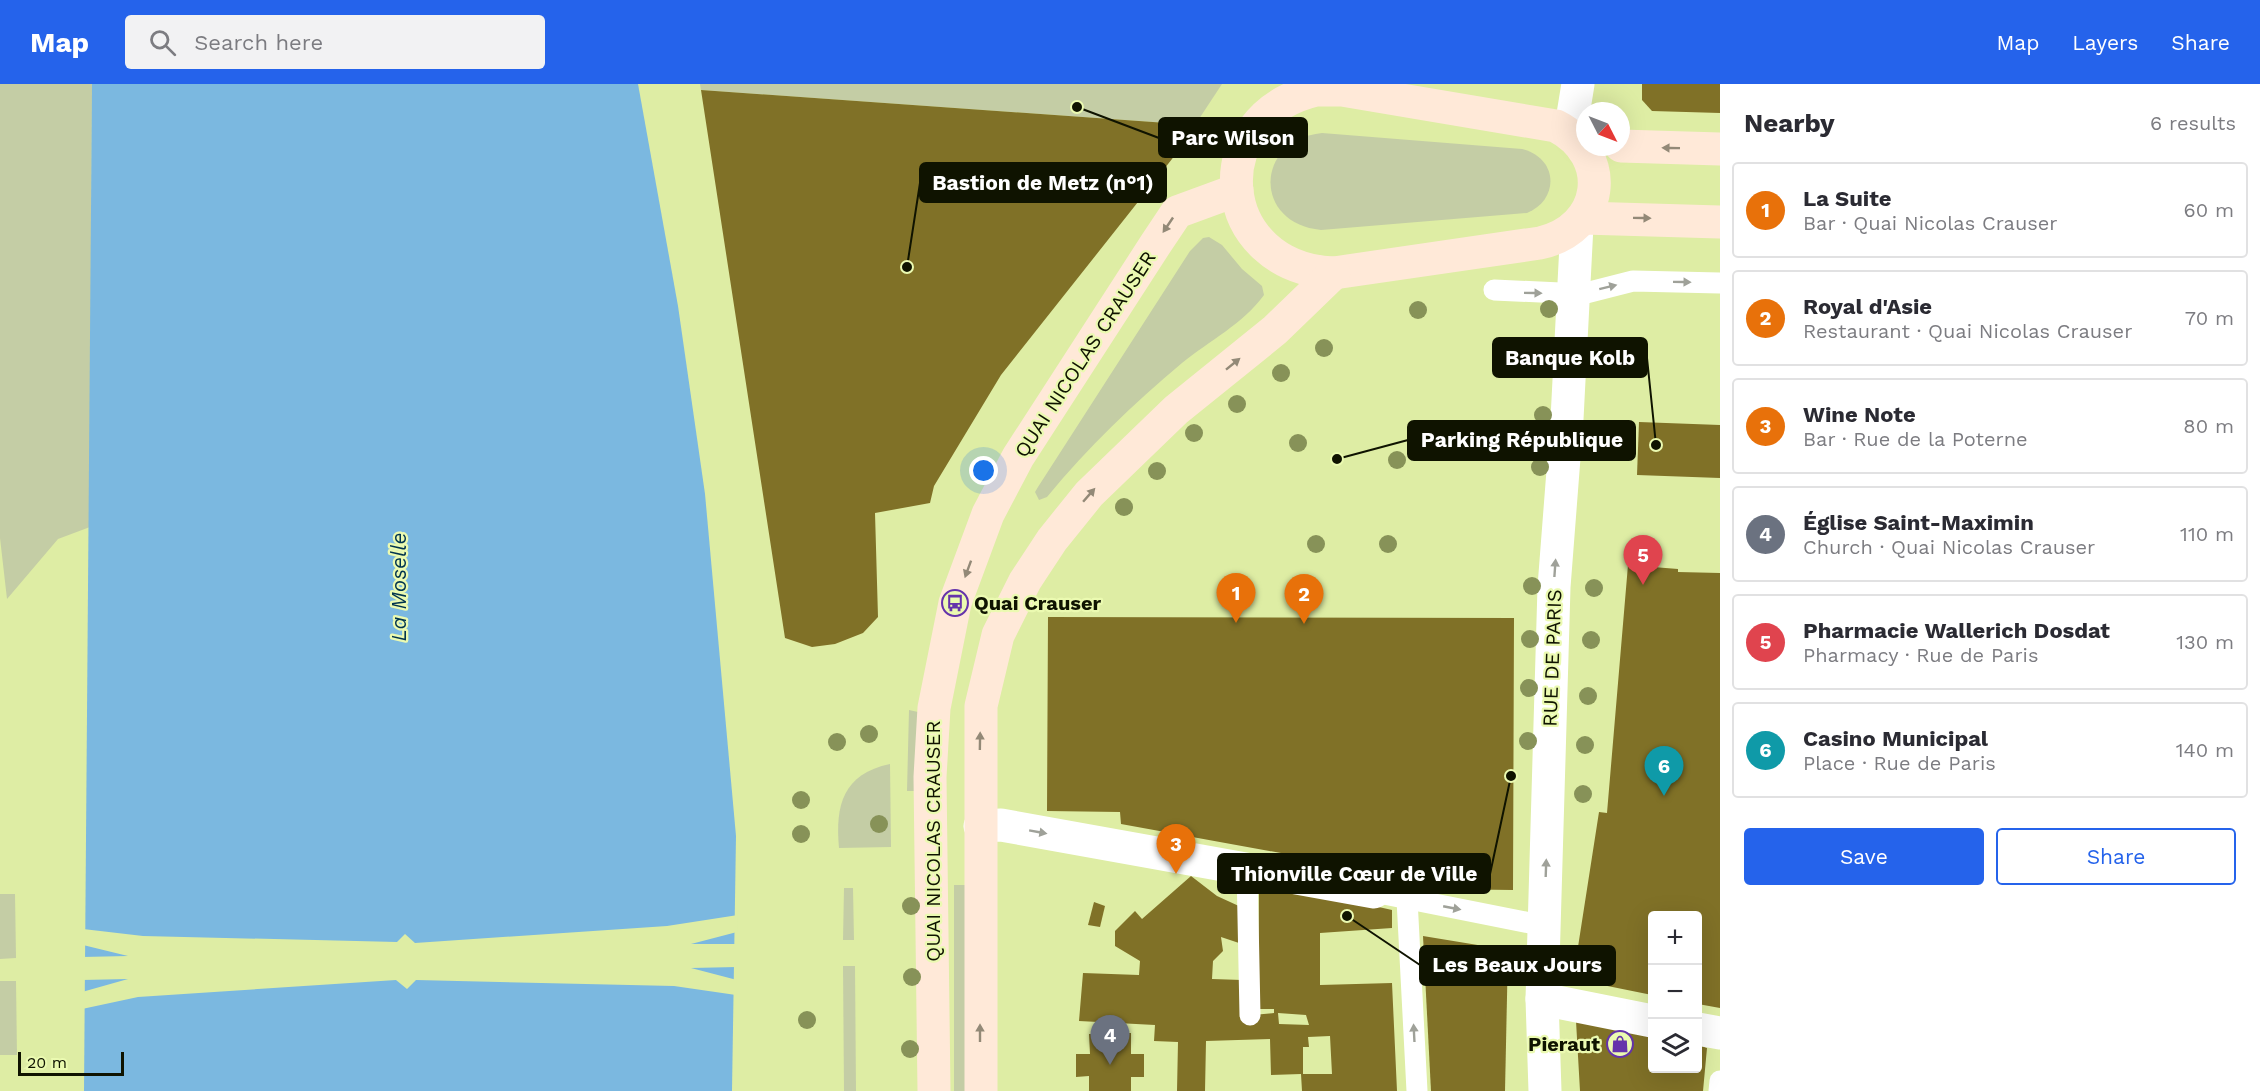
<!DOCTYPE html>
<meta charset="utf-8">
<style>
:root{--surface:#fff;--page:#f2f2f3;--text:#2b2b33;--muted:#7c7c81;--line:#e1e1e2;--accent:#2563eb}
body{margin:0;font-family:"Work Sans",sans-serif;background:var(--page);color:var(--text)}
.controls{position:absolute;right:18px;bottom:18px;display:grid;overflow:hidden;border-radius:6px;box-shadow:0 6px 24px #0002}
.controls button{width:54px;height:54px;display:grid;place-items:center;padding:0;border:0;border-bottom:2px solid var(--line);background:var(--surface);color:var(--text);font:30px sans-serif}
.compass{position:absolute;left:1576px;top:18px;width:54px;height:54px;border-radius:50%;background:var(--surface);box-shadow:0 6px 24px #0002;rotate:132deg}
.scale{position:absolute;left:18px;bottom:15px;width:106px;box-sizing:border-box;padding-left:6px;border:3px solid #0f1300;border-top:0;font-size:16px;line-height:21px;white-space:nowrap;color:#0f1300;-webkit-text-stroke:4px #ebfab1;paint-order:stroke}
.you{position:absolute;left:984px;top:387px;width:21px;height:21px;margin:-15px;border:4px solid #fff;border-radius:50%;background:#1a73e8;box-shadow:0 0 0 9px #1a73e833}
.badge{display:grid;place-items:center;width:39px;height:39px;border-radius:50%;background:var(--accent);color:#fff;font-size:20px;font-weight:700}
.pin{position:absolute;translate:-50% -50px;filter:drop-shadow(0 2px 3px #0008)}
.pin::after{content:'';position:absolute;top:32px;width:21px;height:18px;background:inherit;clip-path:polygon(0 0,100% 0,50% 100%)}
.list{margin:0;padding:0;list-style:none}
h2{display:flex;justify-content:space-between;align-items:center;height:78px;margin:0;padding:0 24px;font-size:26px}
h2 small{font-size:20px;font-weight:400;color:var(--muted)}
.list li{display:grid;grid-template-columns:39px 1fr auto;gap:18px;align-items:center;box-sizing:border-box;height:96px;margin:0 12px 12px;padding:0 12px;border:2px solid var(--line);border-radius:6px}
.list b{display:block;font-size:22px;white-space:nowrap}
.list p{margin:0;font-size:20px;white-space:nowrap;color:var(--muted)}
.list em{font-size:20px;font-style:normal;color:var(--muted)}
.actions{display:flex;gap:12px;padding:18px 24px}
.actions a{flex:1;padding:14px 0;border:2px solid var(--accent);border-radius:6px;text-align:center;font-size:21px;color:var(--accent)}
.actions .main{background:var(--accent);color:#fff}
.icon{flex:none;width:33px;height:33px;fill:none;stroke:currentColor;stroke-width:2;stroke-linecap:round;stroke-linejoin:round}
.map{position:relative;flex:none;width:1720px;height:1007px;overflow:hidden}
header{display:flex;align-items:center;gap:36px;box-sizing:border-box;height:84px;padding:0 30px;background:var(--accent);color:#fff}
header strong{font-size:28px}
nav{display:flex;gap:33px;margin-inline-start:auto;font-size:21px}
.search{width:420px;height:54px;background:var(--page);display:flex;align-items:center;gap:15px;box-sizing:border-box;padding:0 21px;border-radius:6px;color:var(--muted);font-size:22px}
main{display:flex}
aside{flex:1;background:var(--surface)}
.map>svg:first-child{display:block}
</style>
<header>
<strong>Map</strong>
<div class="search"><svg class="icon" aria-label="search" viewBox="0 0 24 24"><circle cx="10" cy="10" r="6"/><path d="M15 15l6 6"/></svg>Search here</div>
<nav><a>Map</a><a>Layers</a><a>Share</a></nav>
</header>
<main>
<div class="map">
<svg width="1720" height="1007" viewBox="0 0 1720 1007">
<rect width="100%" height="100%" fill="#deeda4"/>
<g fill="#c4cda5">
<path d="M 0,0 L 92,0 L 90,443 L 58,455 L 7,515 L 0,454 Z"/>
<path d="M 700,0 L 1222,0 L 1195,41 L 701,6 Z"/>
<path d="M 1322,49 L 1522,65 C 1558,74 1560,115 1527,129 L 1321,146 C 1253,140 1254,56 1322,49 Z"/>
<path d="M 1209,153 L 1222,161 L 1242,185 L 1262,202 L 1264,211 C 1243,240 1209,257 1182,279 C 1133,320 1088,363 1047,413 L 1039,416 L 1035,408 L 1038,403 L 1190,167 L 1203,154 Z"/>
<path d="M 909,626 L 918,628 L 915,707 L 907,707 Z"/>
<path d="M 890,680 L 891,763 L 839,764 C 835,721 843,690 890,680 Z"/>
<rect x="954" y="801" width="14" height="206"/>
<path d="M 844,804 L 853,804 L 854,856 L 843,856 Z"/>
<path d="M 0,810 L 15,810 L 16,874 L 0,875 Z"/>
<path d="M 843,882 L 855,882 L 856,1007 L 844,1007 Z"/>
<path d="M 0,897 L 16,897 L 17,971 L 0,971 Z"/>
</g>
<path fill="#7bb8e0" d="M 92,0 L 638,0 L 678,222 L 705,410 L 736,752 L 732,1007 L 84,1007 Z"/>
<path fill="#deeda4" d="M 738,831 L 737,848 L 691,860 L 737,860 L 737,883 L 691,884 L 737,896 L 736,911 L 674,902 L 416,896 L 407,905 L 396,896 L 138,913 L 82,925 L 82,908 L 128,895 L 82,896 L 82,873 L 128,872 L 83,861 L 83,845 L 143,852 L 397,858 L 405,850 L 415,859 L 667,842 Z"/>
<g fill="#807127" fill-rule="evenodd">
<path d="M 1642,0 L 1720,0 L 1720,29 L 1652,27 L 1642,16 Z"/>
<path d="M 701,6 L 1195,41 L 1172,75 L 1001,291 L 934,402 L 930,419 L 875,429 L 878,533 L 863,549 L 835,560 L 812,563 L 785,554 Z"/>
<path d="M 1639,338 L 1720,341 L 1720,394 L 1637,391 Z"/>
<path d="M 1628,481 L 1678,485 L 1678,488 L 1720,489 L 1720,924 L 1698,920 L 1698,832 L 1652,832 L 1652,911 L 1573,895 L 1599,728 L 1607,729 Z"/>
<path d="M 1048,533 L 1514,534 L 1513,806 L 1435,805 L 1435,797 L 1121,740 L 1120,728 L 1047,727 Z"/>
<path d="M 1191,792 L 1217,812 L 1241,823 L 1242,860 L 1221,853 L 1223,867 L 1213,877 L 1212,895 L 1242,896 L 1242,932 L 1274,929 L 1274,925 L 1259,925 L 1258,922 L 1259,808 L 1321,810 L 1392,826 L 1392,844 L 1320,849 L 1320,901 L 1392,899 L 1397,1007 L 1302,1007 L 1301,990 L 1271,991 L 1270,955 L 1206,957 L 1205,1007 L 1177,1007 L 1178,958 L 1154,957 L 1155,941 L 1079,937 L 1083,889 L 1139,891 L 1140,877 L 1115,862 L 1115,847 L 1135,827 L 1142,835 ZM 1278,929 L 1306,931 L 1309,941 L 1279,940 ZM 1330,952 L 1332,990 L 1303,990 L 1303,963 L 1309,963 L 1308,953 Z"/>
<path d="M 1094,818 L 1105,822 L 1100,843 L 1088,841 Z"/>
<path d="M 1423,852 L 1508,866 L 1505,1007 L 1431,1007 Z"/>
<path d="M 1576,937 L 1652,953 L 1652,984 L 1698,984 L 1698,961 L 1707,964 L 1703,1007 L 1580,1007 Z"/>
<path d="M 1131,949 L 1131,970 L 1144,970 L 1144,993 L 1131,993 L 1131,1007 L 1089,1007 L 1089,992 L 1076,993 L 1076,970 L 1090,970 L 1089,950 Z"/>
</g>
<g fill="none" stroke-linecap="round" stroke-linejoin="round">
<g stroke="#fff" stroke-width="21">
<path d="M 1494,206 L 1582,210 L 1633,197 L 1720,199"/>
<path d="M 1247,785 L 1250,931"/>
<path d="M 1374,808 L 1545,842"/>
<path d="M 1407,815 L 1417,1007"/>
<path d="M 1719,1007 L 1720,997"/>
</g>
<g stroke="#fff" stroke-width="33">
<path d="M 1570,49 L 1578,0"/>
<path d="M 980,742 L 1001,741 L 1374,808"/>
<path d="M 1542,915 L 1652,937"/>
<path d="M 1698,945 L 1720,949"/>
<path d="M 1545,1007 L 1542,915 L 1554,503 L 1567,335 L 1577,141"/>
</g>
<g stroke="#ffe9d8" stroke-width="33">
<path d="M 1316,6 L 1342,6 L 1556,42 C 1614,72 1604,145 1540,159 L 1334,189 C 1215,184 1200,34 1316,6 Z"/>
<path d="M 1621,62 L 1720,65"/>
<path d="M 1583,134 L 1720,138"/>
<path d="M 934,1007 L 930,693 L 934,624 L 955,519 L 988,430 L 1018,373 L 1155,161 L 1177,128 L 1237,106"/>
<path d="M 981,1007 L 981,622 L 998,551 L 1025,497 L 1052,456 L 1089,410 L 1176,326 L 1275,246 L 1334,189"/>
</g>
</g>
<g fill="#879258">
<circle cx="1549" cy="225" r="9"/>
<circle cx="1418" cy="226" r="9"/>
<circle cx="1324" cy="264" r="9"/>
<circle cx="1281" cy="289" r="9"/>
<circle cx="1237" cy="320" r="9"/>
<circle cx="1543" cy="331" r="9"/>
<circle cx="1194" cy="349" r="9"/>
<circle cx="1298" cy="359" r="9"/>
<circle cx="1397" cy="376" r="9"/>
<circle cx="1540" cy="383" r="9"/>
<circle cx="1157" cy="387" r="9"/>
<circle cx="1124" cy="423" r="9"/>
<circle cx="1316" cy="460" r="9"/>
<circle cx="1388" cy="460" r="9"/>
<circle cx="1532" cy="502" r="9"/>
<circle cx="1594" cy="504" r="9"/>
<circle cx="1530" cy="555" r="9"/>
<circle cx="1591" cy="556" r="9"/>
<circle cx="1529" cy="604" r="9"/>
<circle cx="1588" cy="612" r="9"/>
<circle cx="869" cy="650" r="9"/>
<circle cx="1528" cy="657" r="9"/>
<circle cx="837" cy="658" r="9"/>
<circle cx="1585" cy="661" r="9"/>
<circle cx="1583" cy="710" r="9"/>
<circle cx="801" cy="716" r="9"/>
<circle cx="879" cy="740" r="9"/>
<circle cx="801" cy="750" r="9"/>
<circle cx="911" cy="822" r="9"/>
<circle cx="912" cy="893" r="9"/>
<circle cx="807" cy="936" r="9"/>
<circle cx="910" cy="965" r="9"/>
</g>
<defs><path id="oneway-solid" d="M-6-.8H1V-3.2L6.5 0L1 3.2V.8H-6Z" transform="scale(1.5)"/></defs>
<g fill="#938977">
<use href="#oneway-solid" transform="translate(1671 64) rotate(-179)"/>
<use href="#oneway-solid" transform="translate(1642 134) rotate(1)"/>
<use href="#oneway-solid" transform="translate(1168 141) rotate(124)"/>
<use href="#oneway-solid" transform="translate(1233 280) rotate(-39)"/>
<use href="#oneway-solid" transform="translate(1089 411) rotate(-49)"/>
<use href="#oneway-solid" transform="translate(968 485) rotate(110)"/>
<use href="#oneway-solid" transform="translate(980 657) rotate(-89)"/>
<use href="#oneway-solid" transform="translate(980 949) rotate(-90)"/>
</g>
<g fill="#9fa199">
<use href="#oneway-solid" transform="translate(1682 198) rotate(1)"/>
<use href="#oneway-solid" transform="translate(1608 203) rotate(-14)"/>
<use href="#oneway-solid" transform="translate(1533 209) rotate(1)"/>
<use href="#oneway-solid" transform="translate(1555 484) rotate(-86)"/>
<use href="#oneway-solid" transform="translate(1038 748) rotate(10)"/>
<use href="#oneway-solid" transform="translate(1546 784) rotate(-88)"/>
<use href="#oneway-solid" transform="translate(1452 824) rotate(11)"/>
<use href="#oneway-solid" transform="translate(1414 949) rotate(-93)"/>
</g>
<defs>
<symbol id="bus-ring" viewBox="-11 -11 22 22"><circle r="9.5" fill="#ebfab1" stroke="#6533ab" stroke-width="1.5"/><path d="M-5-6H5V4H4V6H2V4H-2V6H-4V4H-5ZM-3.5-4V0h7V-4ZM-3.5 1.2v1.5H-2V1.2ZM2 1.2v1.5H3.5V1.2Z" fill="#6533ab"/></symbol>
<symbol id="shop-ring" viewBox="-11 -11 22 22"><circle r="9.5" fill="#ebfab1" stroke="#6533ab" stroke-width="1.5"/><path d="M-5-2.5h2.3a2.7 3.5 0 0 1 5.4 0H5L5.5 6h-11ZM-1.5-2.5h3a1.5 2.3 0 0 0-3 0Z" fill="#6533ab"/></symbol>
</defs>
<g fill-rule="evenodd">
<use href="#bus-ring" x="940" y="504" width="30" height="30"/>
<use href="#shop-ring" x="1605" y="945" width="30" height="30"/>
</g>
<g text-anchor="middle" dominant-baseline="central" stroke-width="4.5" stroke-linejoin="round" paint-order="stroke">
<g font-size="20" fill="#0f1300" stroke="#ebfab1">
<text transform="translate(1085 270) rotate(-57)">QUAI NICOLAS CRAUSER</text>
<text transform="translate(1552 574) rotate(-88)">RUE DE PARIS</text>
<text transform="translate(933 757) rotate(-90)">QUAI NICOLAS CRAUSER</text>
</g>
<g font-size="20" font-weight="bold" fill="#0f1300" stroke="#ebfab1" text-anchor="start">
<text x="974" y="519">Quai Crauser</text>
<text x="1600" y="960" text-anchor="end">Pieraut</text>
</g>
<g font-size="21" font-style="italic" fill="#00344e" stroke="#ebfab1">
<text transform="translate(398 503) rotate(-90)">La Moselle</text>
</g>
</g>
<path fill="none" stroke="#0f1300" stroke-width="2" d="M1077 23L1159 54M907 183L920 99M1656 361L1647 274M1337 375L1408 356M1511 692L1490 790M1347 832L1420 881"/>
<g fill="#0f1300" stroke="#ebfab1" stroke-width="2">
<circle cx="1077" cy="23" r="6"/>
<circle cx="907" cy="183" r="6"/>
<circle cx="1656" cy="361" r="6"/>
<circle cx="1337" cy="375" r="6"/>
<circle cx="1511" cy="692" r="6"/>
<circle cx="1347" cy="832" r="6"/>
</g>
<g fill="#0f1300" stroke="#0f1300" stroke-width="2">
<rect x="1159" y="34" width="148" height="39" rx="6"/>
<rect x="920" y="79" width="246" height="39" rx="6"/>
<rect x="1493" y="254" width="154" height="39" rx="6"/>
<rect x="1408" y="337" width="227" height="39" rx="6"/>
<rect x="1218" y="770" width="272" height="39" rx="6"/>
<rect x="1420" y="862" width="195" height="39" rx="6"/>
</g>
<g font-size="21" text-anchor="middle" font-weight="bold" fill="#fff">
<text x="1233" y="61">Parc Wilson</text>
<text x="1043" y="106">Bastion de Metz (n°1)</text>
<text x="1570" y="281">Banque Kolb</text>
<text x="1522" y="363">Parking République</text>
<text x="1354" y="797">Thionville Cœur de Ville</text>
<text x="1517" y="888">Les Beaux Jours</text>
</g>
</svg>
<div class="controls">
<button>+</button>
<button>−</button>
<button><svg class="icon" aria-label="layers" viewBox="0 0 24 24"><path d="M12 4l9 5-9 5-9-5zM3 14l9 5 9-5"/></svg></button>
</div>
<svg class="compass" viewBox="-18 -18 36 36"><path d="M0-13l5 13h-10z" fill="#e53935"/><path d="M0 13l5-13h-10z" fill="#7c7c81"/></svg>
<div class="scale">20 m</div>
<div class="you"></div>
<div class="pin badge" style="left:1236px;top:539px;background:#e8710a">1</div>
<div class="pin badge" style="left:1304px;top:540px;background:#e8710a">2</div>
<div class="pin badge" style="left:1176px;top:790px;background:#e8710a">3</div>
<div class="pin badge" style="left:1110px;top:981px;background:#6b7280">4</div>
<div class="pin badge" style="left:1643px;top:501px;background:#e0444e">5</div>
<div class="pin badge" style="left:1664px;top:712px;background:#0f9aa8">6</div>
</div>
<aside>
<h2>Nearby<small>6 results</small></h2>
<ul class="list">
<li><span class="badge" style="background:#e8710a">1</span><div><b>La Suite</b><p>Bar · Quai Nicolas Crauser</p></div><em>60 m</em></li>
<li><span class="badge" style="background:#e8710a">2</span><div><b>Royal d'Asie</b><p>Restaurant · Quai Nicolas Crauser</p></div><em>70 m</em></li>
<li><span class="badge" style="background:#e8710a">3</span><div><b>Wine Note</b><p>Bar · Rue de la Poterne</p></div><em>80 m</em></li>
<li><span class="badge" style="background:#6b7280">4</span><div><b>Église Saint-Maximin</b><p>Church · Quai Nicolas Crauser</p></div><em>110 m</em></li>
<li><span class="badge" style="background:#e0444e">5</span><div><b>Pharmacie Wallerich Dosdat</b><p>Pharmacy · Rue de Paris</p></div><em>130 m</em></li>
<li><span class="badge" style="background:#0f9aa8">6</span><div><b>Casino Municipal</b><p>Place · Rue de Paris</p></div><em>140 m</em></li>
</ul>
<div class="actions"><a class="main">Save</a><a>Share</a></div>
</aside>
</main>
